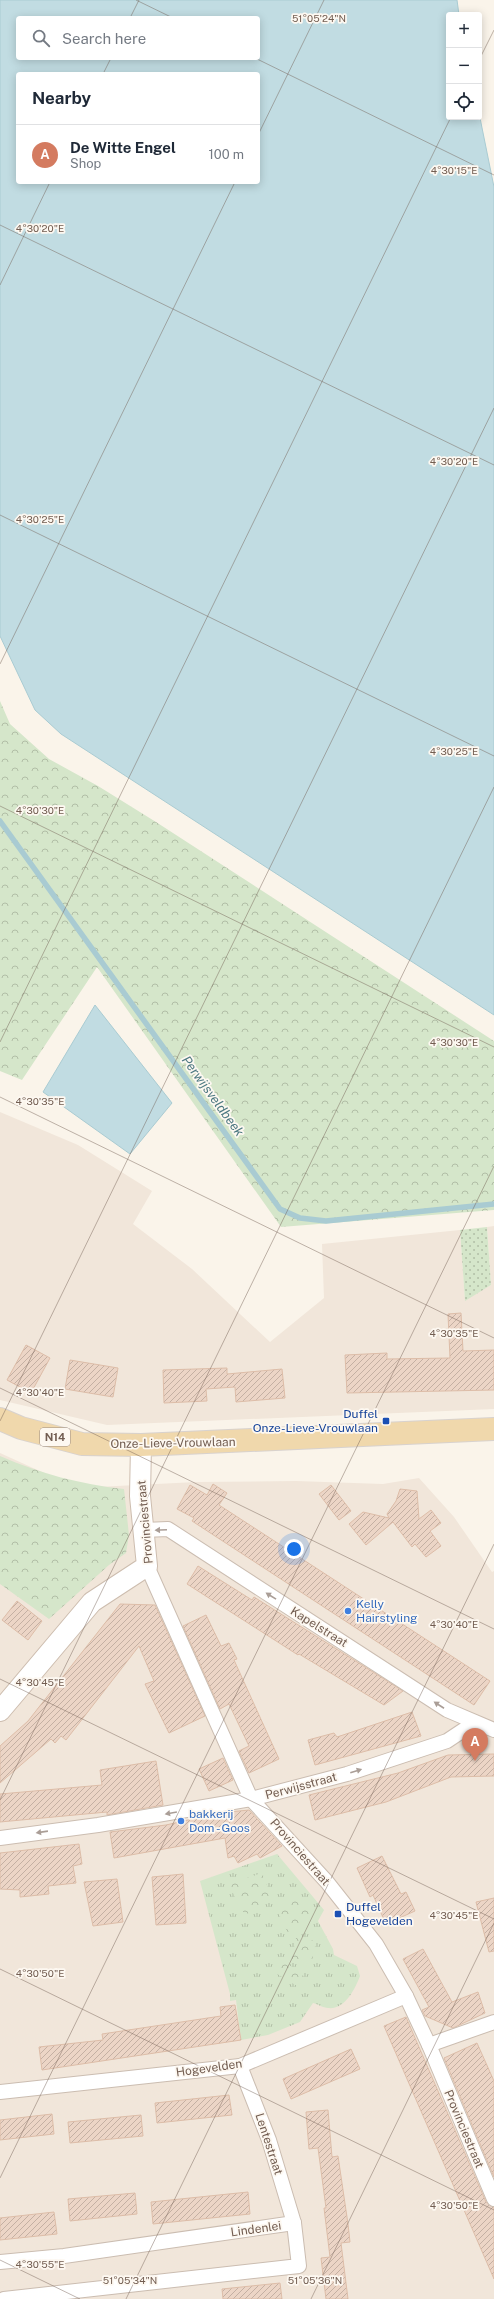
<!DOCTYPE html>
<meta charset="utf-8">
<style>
:root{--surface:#fff;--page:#f2f2f3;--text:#1f2937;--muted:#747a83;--line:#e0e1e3;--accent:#d47b60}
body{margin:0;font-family:"Public Sans",sans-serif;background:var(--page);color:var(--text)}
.controls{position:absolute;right:12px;top:12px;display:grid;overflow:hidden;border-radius:4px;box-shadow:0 2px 10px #0003}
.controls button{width:36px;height:36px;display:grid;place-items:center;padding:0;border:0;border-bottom:1px solid var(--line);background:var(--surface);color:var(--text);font:20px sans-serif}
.you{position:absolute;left:294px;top:1549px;width:14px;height:14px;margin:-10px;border:3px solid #fff;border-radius:50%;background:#1a73e8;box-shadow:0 0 0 6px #1a73e833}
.badge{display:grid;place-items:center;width:26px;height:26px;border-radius:50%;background:var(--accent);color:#fff;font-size:13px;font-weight:700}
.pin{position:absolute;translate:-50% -33px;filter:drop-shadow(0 1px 2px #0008)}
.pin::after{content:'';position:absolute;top:21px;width:14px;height:12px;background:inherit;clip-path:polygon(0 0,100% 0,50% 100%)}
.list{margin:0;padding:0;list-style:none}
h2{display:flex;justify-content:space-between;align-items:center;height:52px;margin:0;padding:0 16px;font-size:17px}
h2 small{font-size:13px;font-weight:400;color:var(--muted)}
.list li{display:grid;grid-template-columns:26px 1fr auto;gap:12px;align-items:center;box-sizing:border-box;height:60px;padding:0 16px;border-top:1px solid var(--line)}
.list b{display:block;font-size:15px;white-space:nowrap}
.list p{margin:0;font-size:13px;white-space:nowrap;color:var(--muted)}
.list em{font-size:13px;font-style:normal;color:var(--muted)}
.icon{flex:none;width:22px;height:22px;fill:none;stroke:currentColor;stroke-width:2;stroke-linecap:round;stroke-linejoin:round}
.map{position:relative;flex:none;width:494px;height:2299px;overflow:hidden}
.search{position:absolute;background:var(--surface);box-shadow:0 2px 10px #0003;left:16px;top:16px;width:244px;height:44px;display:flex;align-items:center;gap:10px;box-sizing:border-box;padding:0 14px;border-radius:4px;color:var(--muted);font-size:15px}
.panel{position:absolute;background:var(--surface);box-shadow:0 2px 10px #0003;left:16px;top:72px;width:244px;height:112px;border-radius:4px}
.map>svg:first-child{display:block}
</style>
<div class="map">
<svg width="494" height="2299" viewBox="0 0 494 2299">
<defs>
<pattern id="grass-tufts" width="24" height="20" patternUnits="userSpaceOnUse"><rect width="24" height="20" fill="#d5e6ca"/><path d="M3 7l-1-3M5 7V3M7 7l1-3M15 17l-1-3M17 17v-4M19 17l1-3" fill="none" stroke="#b1bea6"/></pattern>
<pattern id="forest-crowns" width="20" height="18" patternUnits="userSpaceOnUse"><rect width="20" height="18" fill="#d5e6ca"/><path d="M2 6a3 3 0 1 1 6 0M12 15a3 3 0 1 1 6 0" fill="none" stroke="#b1bea6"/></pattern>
<pattern id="garden-dots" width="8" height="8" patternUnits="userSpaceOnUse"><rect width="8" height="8" fill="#d5e6ca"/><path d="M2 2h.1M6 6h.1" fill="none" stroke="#b1bea6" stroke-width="1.8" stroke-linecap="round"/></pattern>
<pattern id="building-hatch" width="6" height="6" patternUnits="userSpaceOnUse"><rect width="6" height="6" fill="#ecd5c6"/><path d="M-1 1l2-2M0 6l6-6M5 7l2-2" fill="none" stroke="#c4b0a3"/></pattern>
</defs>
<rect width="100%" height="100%" fill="#faf4ea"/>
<g fill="#f1e6da">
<path d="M 0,1112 L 78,1145 L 152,1191 L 133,1224 L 192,1269 L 270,1342 L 324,1298 L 322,1244 L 460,1230 L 465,1300 L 491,1285 L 487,1227 L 494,1226 L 494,1409 L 107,1425 L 0,1400 Z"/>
<path d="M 0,1453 L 77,1488 L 196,1482 L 296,1481 L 383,1484 L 419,1478 L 454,1517 L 492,1572 L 494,1571 L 494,2299 L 0,2299 Z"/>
</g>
<path fill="url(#grass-tufts)" d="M 277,1854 L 324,1910 L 318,1921 L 333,1949 L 334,1955 L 357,1966 L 360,1976 C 355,1989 345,2010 328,2008 C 323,2008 318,2004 313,2003 L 300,2022 L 268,2035 L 241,2040 L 236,2000 L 230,2001 L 230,1994 L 200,1881 Z"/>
<g fill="url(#forest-crowns)">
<path d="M 0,701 L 10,724 L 49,759 L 98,786 L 156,822 L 494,1041 L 494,1210 L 281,1227 L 97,967 L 22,1080 L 0,1071 Z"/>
<path d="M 0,1456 C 42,1474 79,1484 124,1489 L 129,1535 L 126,1553 L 109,1565 L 49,1619 L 0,1584 Z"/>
<path d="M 262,1873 L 273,1900 L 245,1915 L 228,1884 Z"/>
<path d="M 299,1894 L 312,1919 L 288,1933 L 276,1908 Z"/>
<path d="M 296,1938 L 316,1941 L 312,1961 L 292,1959 Z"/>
<path d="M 281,1961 L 304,1973 L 297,1986 L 274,1972 Z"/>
</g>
<path fill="url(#garden-dots)" d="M 487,1227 L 491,1285 L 465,1301 L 460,1230 Z"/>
<g fill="#c1dce2" stroke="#a9cbd2" fill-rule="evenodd">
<path d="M 0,0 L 457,0 L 459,15 L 449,15 L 449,117 L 479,117 L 479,113 L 494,187 L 494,1015 L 61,734 L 35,710 L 0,636 ZM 18,18 L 258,18 L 258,58 L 18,58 ZM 18,74 L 258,74 L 258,182 L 18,182 Z"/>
<path d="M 95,1005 L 172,1103 L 130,1154 L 43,1092 Z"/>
</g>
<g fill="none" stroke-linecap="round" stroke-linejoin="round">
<path stroke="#a9cbd2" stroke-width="5.5" d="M 0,821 L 280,1209 L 300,1218 L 326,1221 L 494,1204"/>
</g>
<g fill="url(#building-hatch)" stroke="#ddbda8">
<path d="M 461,1313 L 463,1351 L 494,1350 L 494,1390 L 347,1393 L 345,1355 L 387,1353 L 387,1359 L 450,1358 L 448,1314 Z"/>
<path d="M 26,1345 L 50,1358 L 31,1393 L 7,1380 Z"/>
<path d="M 70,1360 L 118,1368 L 113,1397 L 65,1389 Z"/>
<path d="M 227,1368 L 227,1374 L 282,1369 L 285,1398 L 236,1402 L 235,1387 L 206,1389 L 207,1401 L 164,1403 L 163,1370 Z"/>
<path d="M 213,1484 L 227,1493 L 219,1505 L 490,1681 L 474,1705 L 192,1521 L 194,1518 L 177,1509 L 190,1485 L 207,1495 Z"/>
<path d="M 331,1485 L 351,1511 L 339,1520 L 319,1494 Z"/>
<path d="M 400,1489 L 417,1491 L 419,1519 L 431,1510 L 441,1523 L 430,1531 L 441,1546 L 426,1557 L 415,1544 L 412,1547 L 393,1522 L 366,1545 L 349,1524 L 363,1512 L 389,1518 L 387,1514 L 396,1501 Z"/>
<path d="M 198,1566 L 252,1600 L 254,1597 L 403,1691 L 384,1705 L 299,1654 L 298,1655 L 187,1584 Z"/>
<path d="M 17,1601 L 42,1621 L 28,1640 L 2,1620 Z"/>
<path d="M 120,1604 L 155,1605 L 205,1716 L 169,1733 L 145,1684 L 154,1681 L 139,1646 L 66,1740 L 61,1736 L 55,1743 L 51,1739 L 0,1783 L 0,1746 L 28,1721 Z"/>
<path d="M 206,1615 L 221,1646 L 229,1643 L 237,1659 L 234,1660 L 279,1759 L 249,1773 L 239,1751 L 249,1746 L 229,1704 L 220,1709 L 183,1626 Z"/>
<path d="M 412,1712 L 421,1736 L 315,1765 L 308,1740 L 334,1733 L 337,1737 Z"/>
<path d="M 494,1754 L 494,1776 L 451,1777 L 386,1802 L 315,1820 L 309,1795 L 398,1773 L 448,1755 Z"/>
<path d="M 223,1758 L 233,1780 L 209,1791 L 199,1769 Z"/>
<path d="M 156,1761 L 163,1805 L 107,1815 L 107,1812 L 0,1822 L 0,1794 L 102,1785 L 100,1770 Z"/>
<path d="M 249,1810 L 282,1846 L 260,1858 L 257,1854 L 238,1863 L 234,1856 L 228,1858 L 225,1838 L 114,1858 L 110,1832 L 166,1825 L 219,1813 Z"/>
<path d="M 79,1844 L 82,1864 L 73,1866 L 76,1883 L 48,1886 L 49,1894 L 20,1897 L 20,1890 L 0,1889 L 0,1853 Z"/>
<path d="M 382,1856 L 401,1894 L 406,1892 L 415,1911 L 386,1924 L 373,1895 L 370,1897 L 357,1868 Z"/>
<path d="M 183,1874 L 186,1923 L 156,1925 L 152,1877 Z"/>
<path d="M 117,1879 L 123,1922 L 93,1926 L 84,1882 Z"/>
<path d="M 494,1898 L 494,1951 L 489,1952 L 476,1902 Z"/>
<path d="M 423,1949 L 452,2002 L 478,1992 L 485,2013 L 453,2028 L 425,2016 L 422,2010 L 429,2007 L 403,1959 Z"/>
<path d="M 235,2005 L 241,2040 L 42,2070 L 39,2047 L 103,2040 L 102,2034 L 221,2016 L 220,2007 Z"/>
<path d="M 406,2017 L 486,2202 L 494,2207 L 494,2279 L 384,2026 Z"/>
<path d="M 477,2043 L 494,2081 L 494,2177 L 444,2058 Z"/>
<path d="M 351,2049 L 360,2069 L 291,2099 L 283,2079 Z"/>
<path d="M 229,2095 L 232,2115 L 157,2123 L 155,2103 Z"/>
<path d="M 328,2110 L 332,2157 L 338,2156 L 348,2224 L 350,2242 L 341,2243 L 348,2299 L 326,2299 L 321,2258 L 330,2257 L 324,2208 L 326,2208 L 318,2148 L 309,2149 L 306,2112 Z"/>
<path d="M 52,2114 L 54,2134 L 0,2140 L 0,2120 Z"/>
<path d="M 141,2115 L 143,2136 L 70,2143 L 68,2122 Z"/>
<path d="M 248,2192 L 250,2214 L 153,2224 L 151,2202 Z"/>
<path d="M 135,2193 L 137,2214 L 70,2221 L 68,2199 Z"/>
<path d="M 54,2212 L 57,2234 L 0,2240 L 0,2218 Z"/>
<path d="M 280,2283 L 282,2299 L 223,2299 L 222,2289 Z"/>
</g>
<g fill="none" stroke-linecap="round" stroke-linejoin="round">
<defs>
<g id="street">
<path d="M 144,1530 L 168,1529 L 447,1710 L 494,1730"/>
<path d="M 147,1566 L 251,1799 L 327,1882 L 376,1944 L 406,1996 L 429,2045 L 494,2199"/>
<path d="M 0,1838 L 98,1825 L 251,1799 L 347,1774 L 447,1741 L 474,1723"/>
<path d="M 429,2045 L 494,2022"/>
<path d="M 0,2092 L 240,2066 L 406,1996"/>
<path d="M 0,2262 L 64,2256 L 294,2223"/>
<path d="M 4,2299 L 299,2266 L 294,2223 L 269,2140 L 240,2066"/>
</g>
<path id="secondary" d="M 0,1711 L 92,1602 L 147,1566 L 140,1496 L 141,1445"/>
<path id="primary" d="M 0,1419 L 21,1428 L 82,1444 L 141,1445 L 494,1429"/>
</defs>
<use href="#street" stroke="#cbbdb1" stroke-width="16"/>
<use href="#secondary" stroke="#cdbdaf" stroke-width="22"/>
<use href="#primary" stroke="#d8d2ce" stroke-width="24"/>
<use href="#street" stroke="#fff" stroke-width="14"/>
<use href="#secondary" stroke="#fff" stroke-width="20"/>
<use href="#primary" stroke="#f0d8ac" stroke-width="22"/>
</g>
<defs><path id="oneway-solid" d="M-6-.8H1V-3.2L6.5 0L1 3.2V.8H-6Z"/></defs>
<g fill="#aa9e97">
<use href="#oneway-solid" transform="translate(161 1530) rotate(178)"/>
<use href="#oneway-solid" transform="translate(271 1596) rotate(-148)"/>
<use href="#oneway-solid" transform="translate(439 1705) rotate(-147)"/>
<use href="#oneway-solid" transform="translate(356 1771) rotate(-18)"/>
<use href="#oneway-solid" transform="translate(171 1813) rotate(170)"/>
<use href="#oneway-solid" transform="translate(42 1832) rotate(172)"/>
</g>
<path fill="none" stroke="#725d51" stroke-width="1" stroke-opacity="0.45" d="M 136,0 L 173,18M 130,18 L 139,0M 255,58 L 494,175M 479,60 L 494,30M 103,74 L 111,58M 258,135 L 324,0M 0,225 L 494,465M 0,285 L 50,182M 0,515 L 494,756M 0,664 L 235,182M 0,806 L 494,1047M 0,1042 L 451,117M 0,1097 L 494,1338M 0,1388 L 494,1629M 0,1421 L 494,408M 0,1679 L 494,1919M 0,1800 L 494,787M 0,1969 L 494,2210M 0,2178 L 494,1166M 0,2260 L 80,2299M 126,2299 L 494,1544M 311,2299 L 494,1923"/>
<g fill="#1a4fb4" stroke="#fdf8f1" stroke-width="1.5">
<rect x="382" y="1417" width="8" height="8" rx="2"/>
<rect x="334" y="1910" width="8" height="8" rx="2"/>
</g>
<g fill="#3f7fe0" stroke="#fdf8f1" stroke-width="1.5">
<circle cx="348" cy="1611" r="4"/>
<circle cx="181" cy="1821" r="4"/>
</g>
<g text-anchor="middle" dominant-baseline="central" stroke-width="3.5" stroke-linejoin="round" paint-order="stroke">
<rect fill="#fdf8f1" stroke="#9c8c81" stroke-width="1" x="40" y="1428" width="30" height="18" rx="3"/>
<g font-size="11" font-weight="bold" fill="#725d51">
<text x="55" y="1437">N14</text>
</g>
<g font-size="12" fill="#164399" stroke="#fdf8f1" text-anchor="end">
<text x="378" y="1414">Duffel<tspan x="378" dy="14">Onze-Lieve-Vrouwlaan</tspan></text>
<text x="346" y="1907" text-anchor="start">Duffel<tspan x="346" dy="14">Hogevelden</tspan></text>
</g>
<g font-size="12" fill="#725d51" stroke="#fdf8f1">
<text transform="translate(173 1443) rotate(-1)">Onze-Lieve-Vrouwlaan</text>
<text transform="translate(145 1522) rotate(-95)">Provinciestraat</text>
<text transform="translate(319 1627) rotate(32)">Kapelstraat</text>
<text transform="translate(301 1786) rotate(-15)">Perwijsstraat</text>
<text transform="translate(300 1852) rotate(49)">Provinciestraat</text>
<text transform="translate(209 2068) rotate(-8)">Hogevelden</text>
<text transform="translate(464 2129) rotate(67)">Provinciestraat</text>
<text transform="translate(269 2144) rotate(72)">Lentestraat</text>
<text transform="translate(256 2229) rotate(-8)">Lindenlei</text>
</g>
<g font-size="12" fill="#366cbe" stroke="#fdf8f1" text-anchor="start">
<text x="356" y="1604">Kelly<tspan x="356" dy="14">Hairstyling</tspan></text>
<text x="189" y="1814">bakkerij<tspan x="189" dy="14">Dom - Goos</tspan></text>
</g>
<g font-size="13" font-style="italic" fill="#4d7982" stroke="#fdf8f1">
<text transform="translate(213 1096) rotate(54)">Perwijsveldbeek</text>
</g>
</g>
<g font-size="10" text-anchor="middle" fill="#725d51" stroke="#fdf8f1" stroke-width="3.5" stroke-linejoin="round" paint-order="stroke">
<text x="319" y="22">51°05'24"N</text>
<text x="454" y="174">4°30'15"E</text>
<text x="40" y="232">4°30'20"E</text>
<text x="454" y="465">4°30'20"E</text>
<text x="40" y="523">4°30'25"E</text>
<text x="454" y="755">4°30'25"E</text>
<text x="40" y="814">4°30'30"E</text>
<text x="454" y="1046">4°30'30"E</text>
<text x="40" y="1105">4°30'35"E</text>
<text x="454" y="1337">4°30'35"E</text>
<text x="40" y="1396">4°30'40"E</text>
<text x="454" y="1628">4°30'40"E</text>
<text x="40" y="1686">4°30'45"E</text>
<text x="454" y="1919">4°30'45"E</text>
<text x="40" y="1977">4°30'50"E</text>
<text x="454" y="2209">4°30'50"E</text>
<text x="40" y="2268">4°30'55"E</text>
<text x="130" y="2284">51°05'34"N</text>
<text x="315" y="2284">51°05'36"N</text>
</g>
</svg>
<div class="controls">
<button>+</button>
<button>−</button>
<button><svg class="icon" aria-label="locate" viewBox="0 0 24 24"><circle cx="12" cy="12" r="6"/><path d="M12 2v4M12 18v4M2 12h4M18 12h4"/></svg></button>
</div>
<div class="you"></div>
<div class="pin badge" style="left:475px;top:1761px">A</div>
<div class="search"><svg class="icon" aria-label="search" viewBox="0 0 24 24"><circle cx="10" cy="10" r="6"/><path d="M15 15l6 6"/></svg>Search here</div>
<section class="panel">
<h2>Nearby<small></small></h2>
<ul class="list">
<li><span class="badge">A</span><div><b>De Witte Engel</b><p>Shop</p></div><em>100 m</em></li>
</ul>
</section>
</div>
